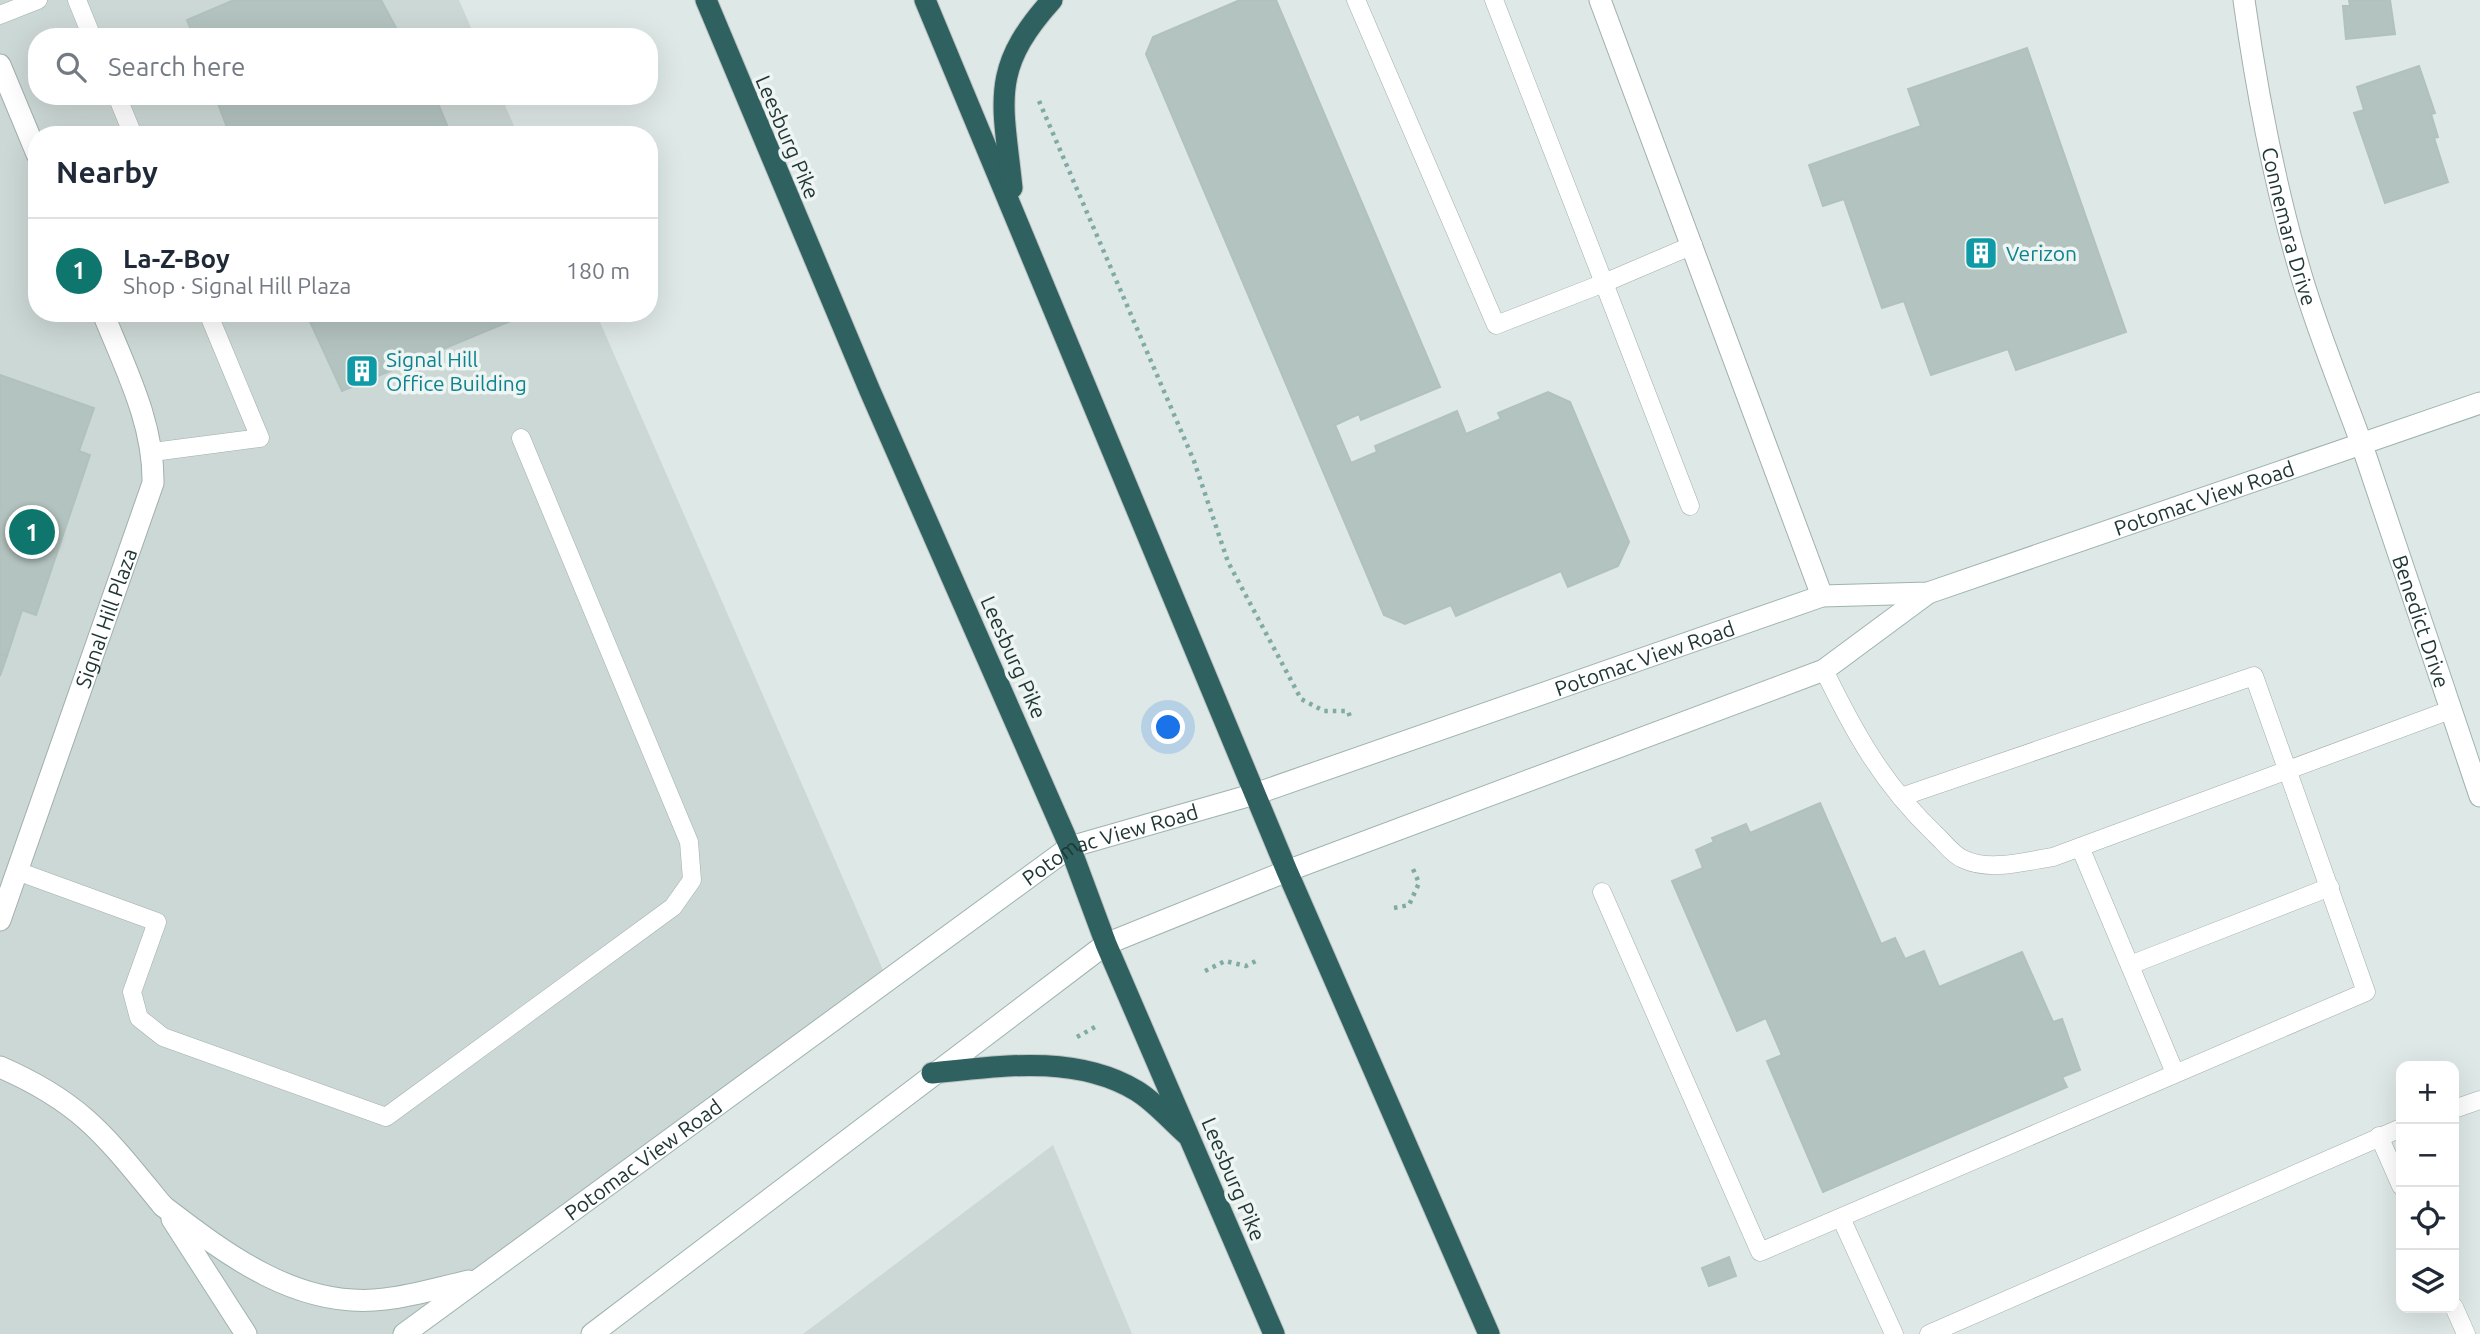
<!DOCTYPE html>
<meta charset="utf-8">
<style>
:root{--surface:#fff;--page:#f6f6f7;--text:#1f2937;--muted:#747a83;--line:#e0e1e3;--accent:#0f766e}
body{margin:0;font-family:Ubuntu,sans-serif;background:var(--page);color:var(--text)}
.controls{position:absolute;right:21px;bottom:21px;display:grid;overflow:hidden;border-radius:14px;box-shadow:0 7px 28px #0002}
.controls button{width:63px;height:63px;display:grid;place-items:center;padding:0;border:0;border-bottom:2px solid var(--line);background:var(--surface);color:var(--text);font:35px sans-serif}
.you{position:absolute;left:1169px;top:728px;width:24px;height:24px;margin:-18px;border:5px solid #fff;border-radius:50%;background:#1a73e8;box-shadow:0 0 0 10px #1a73e833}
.badge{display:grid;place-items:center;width:46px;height:46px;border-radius:50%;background:var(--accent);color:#fff;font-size:23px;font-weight:700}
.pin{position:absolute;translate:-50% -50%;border:4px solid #fff;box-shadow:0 2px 7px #0006}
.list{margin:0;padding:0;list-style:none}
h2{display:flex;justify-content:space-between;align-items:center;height:91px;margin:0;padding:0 28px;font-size:30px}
h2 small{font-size:23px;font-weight:400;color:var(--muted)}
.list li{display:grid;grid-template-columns:46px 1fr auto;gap:21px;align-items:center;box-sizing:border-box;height:105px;padding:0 28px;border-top:2px solid var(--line)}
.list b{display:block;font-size:26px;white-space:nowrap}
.list p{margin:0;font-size:23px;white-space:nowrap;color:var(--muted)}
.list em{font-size:23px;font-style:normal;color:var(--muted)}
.icon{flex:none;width:38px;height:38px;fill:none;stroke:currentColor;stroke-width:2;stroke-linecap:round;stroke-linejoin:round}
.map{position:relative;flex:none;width:2480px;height:1334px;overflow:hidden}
.search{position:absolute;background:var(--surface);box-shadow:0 7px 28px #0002;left:28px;top:28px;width:630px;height:77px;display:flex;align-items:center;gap:18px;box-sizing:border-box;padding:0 24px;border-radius:28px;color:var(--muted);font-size:26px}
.panel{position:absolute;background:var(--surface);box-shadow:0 7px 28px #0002;left:28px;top:126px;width:630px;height:196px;border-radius:28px}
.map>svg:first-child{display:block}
</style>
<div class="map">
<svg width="2480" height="1334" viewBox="0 0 2480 1334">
<rect width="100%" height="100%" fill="#dee8e6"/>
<g fill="#ccd8d5">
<path d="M 0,0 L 459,0 L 475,37 L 37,37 L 37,96 L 501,96 L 518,135 L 37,135 L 37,313 L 596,313 L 887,979 L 404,1334 L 0,1334 Z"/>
<path d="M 1053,1145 L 1132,1334 L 803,1334 Z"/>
</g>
<g fill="#b3c3bf" stroke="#b1c1bd" stroke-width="2">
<path d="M 234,0 L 381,0 L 401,37 L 194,37 L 187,20 Z"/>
<path d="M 1240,0 L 1276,0 L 1440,387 L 1361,420 L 1359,414 L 1335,425 L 1351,463 L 1377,452 L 1375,446 L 1457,411 L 1466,434 L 1501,419 L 1498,413 L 1548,392 L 1570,402 L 1629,542 L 1618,566 L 1568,587 L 1561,571 L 1456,616 L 1451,605 L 1405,624 L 1384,615 L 1146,54 L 1153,37 Z"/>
<path d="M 2349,0 L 2390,0 L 2395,34 L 2346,39 L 2343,6 L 2350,6 Z"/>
<path d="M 2027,48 L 2126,332 L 2016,370 L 2008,349 L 1931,375 L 1904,301 L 1882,308 L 1844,199 L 1823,206 L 1809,165 L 1921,126 L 1908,89 Z"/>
<path d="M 2419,66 L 2435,113 L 2431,114 L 2438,137 L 2434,138 L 2448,182 L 2385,203 L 2354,113 L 2364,110 L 2357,87 Z"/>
<path d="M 215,96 L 435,96 L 451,135 L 230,135 Z"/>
<path d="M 306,313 L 510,313 L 513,320 L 342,391 Z"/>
<path d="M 0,375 L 94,408 L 79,451 L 90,455 L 36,615 L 22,610 L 7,656 L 0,654 Z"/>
<path d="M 0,654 L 7,656 L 0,676 Z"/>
<path d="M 1820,803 L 1881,944 L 1895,938 L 1905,959 L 1924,951 L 1939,987 L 2022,952 L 2053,1022 L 2062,1019 L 2080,1070 L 2062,1077 L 2067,1087 L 1823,1192 L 1767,1061 L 1782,1055 L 1766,1018 L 1737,1031 L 1672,881 L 1703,868 L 1696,850 L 1714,842 L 1712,838 L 1746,824 L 1750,833 Z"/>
<path d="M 1729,1257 L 1736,1276 L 1709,1286 L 1702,1268 Z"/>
</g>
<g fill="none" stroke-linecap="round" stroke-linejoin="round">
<defs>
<g id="lane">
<path d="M 77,0 L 92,37"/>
<path d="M 1356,0 L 1496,325 L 1604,283 L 1690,506"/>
<path d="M 1494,0 L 1604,283 L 1693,245"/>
<path d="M 0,15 L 38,0"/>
<path d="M 117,96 L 133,135"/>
<path d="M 153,452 L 260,438 L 208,313"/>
<path d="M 1824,670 C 1855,734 1883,784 1935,834 C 1943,841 1953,855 1963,859 C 1990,872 2025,861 2053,857 L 2450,710"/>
<path d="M 2080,847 L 2175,1073"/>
<path d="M 17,871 L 157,922 L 132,992 L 139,1018 L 163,1037 L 386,1117 L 673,907 L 692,880 L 689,842 L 521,438"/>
<path d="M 1602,892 L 1760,1252 L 2366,992 L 2254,676 L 1901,797"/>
<path d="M 2130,965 L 2330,887"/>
<path d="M 2454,1109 L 2480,1100"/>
<path d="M 2379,1136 L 2401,1186"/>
<path d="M 1841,1218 L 1894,1334"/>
<path d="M 2454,1307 L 2466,1334"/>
<path d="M 1929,1334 L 2401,1128"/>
</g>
<g id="street">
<path d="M 1600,0 L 1822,596"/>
<path id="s1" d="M 2244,0 C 2257,94 2275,187 2302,278 C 2319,335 2342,390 2362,445"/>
<path d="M 0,65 L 37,154"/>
<path id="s2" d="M 0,920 L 153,483 C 154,423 125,368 103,313"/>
<path d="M 0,1067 C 83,1103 107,1138 163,1206"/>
</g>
<g id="secondary">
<path id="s3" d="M 2362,445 L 2480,796"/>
<path d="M 163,1206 C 227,1255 299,1310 385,1299 C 413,1296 442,1287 469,1281"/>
<path d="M 172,1219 L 246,1334"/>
<path id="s4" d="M 404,1334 L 1070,847 L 1255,794 L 1822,596 L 1928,593 L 2480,403"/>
<path d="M 592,1334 L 1106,944 L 1287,871 L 1824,670 L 1928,593"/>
</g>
<g id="highway">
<path d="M 706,0 L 870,391 L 1070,847 L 1106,944 L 1274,1334"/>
<path d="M 925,0 L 1287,871 L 1489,1334"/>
<path d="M 1012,188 C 1003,101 989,70 1052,0"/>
<path d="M 932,1073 C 1000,1066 1076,1054 1137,1091 C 1155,1102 1170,1120 1186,1134"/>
</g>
</defs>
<use href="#lane" stroke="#a1afad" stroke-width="19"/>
<use href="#street" stroke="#a1afad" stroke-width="23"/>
<use href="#secondary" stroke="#9eb3af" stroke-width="23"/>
<use href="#highway" stroke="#bcc3c2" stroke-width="23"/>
<g stroke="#80aaa4" stroke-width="4.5" stroke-dasharray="3.5 5" stroke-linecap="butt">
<path d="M 1039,101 L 1194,461 L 1228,562 L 1301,699 L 1324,711 L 1348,711 L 1351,720"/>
<path d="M 1394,908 L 1409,905 L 1419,883 L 1413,869"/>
<path d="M 1205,971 L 1225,961 L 1246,966 L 1258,960"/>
<path d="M 1077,1037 L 1095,1027"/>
</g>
<use href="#lane" stroke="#fff" stroke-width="18"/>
<use href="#street" stroke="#fff" stroke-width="21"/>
<use href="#secondary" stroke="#fff" stroke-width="21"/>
<use href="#highway" stroke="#2e615f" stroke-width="21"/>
</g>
<defs>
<symbol id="building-square" viewBox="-11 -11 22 22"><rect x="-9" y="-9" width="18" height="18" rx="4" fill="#0f9aa8" stroke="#eef5f3"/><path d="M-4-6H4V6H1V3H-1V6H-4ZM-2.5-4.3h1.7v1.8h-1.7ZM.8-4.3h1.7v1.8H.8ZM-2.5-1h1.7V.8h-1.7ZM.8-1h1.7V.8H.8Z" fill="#fff"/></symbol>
</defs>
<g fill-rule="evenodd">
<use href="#building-square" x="1962" y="234" width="38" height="38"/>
<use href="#building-square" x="343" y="352" width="38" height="38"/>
</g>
<g text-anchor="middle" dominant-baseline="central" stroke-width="7" stroke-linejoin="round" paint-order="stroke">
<g font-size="21" fill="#203735" stroke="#eef5f3">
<text transform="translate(788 137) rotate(67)">Leesburg Pike</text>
<text stroke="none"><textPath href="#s1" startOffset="231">Connemara Drive</textPath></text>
<text stroke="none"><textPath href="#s4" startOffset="2016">Potomac View Road</textPath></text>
<text stroke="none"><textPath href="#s2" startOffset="320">Signal Hill Plaza</textPath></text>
<text stroke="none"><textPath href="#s3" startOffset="186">Benedict Drive</textPath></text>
<text transform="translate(1014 657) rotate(66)">Leesburg Pike</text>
<text stroke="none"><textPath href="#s4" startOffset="1430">Potomac View Road</textPath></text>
<text stroke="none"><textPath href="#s4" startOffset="863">Potomac View Road</textPath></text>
<text stroke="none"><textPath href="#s4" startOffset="296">Potomac View Road</textPath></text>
<text transform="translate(1234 1179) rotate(67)">Leesburg Pike</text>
</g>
<g font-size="21" fill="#0d838f" stroke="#eef5f3" text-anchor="start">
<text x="2006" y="253">Verizon</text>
<text x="386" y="359">Signal Hill<tspan x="386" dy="24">Office Building</tspan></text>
</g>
</g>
</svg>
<div class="controls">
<button>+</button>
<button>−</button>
<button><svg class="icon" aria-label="locate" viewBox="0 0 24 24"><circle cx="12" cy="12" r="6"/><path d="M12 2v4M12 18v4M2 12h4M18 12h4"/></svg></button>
<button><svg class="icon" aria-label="layers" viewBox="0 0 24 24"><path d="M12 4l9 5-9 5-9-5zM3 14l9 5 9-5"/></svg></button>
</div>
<div class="you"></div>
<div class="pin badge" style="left:32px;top:532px">1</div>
<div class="search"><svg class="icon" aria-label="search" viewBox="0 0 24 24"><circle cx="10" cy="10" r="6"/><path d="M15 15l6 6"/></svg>Search here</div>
<section class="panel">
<h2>Nearby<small></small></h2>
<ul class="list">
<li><span class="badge">1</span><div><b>La-Z-Boy</b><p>Shop · Signal Hill Plaza</p></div><em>180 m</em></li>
</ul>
</section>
</div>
